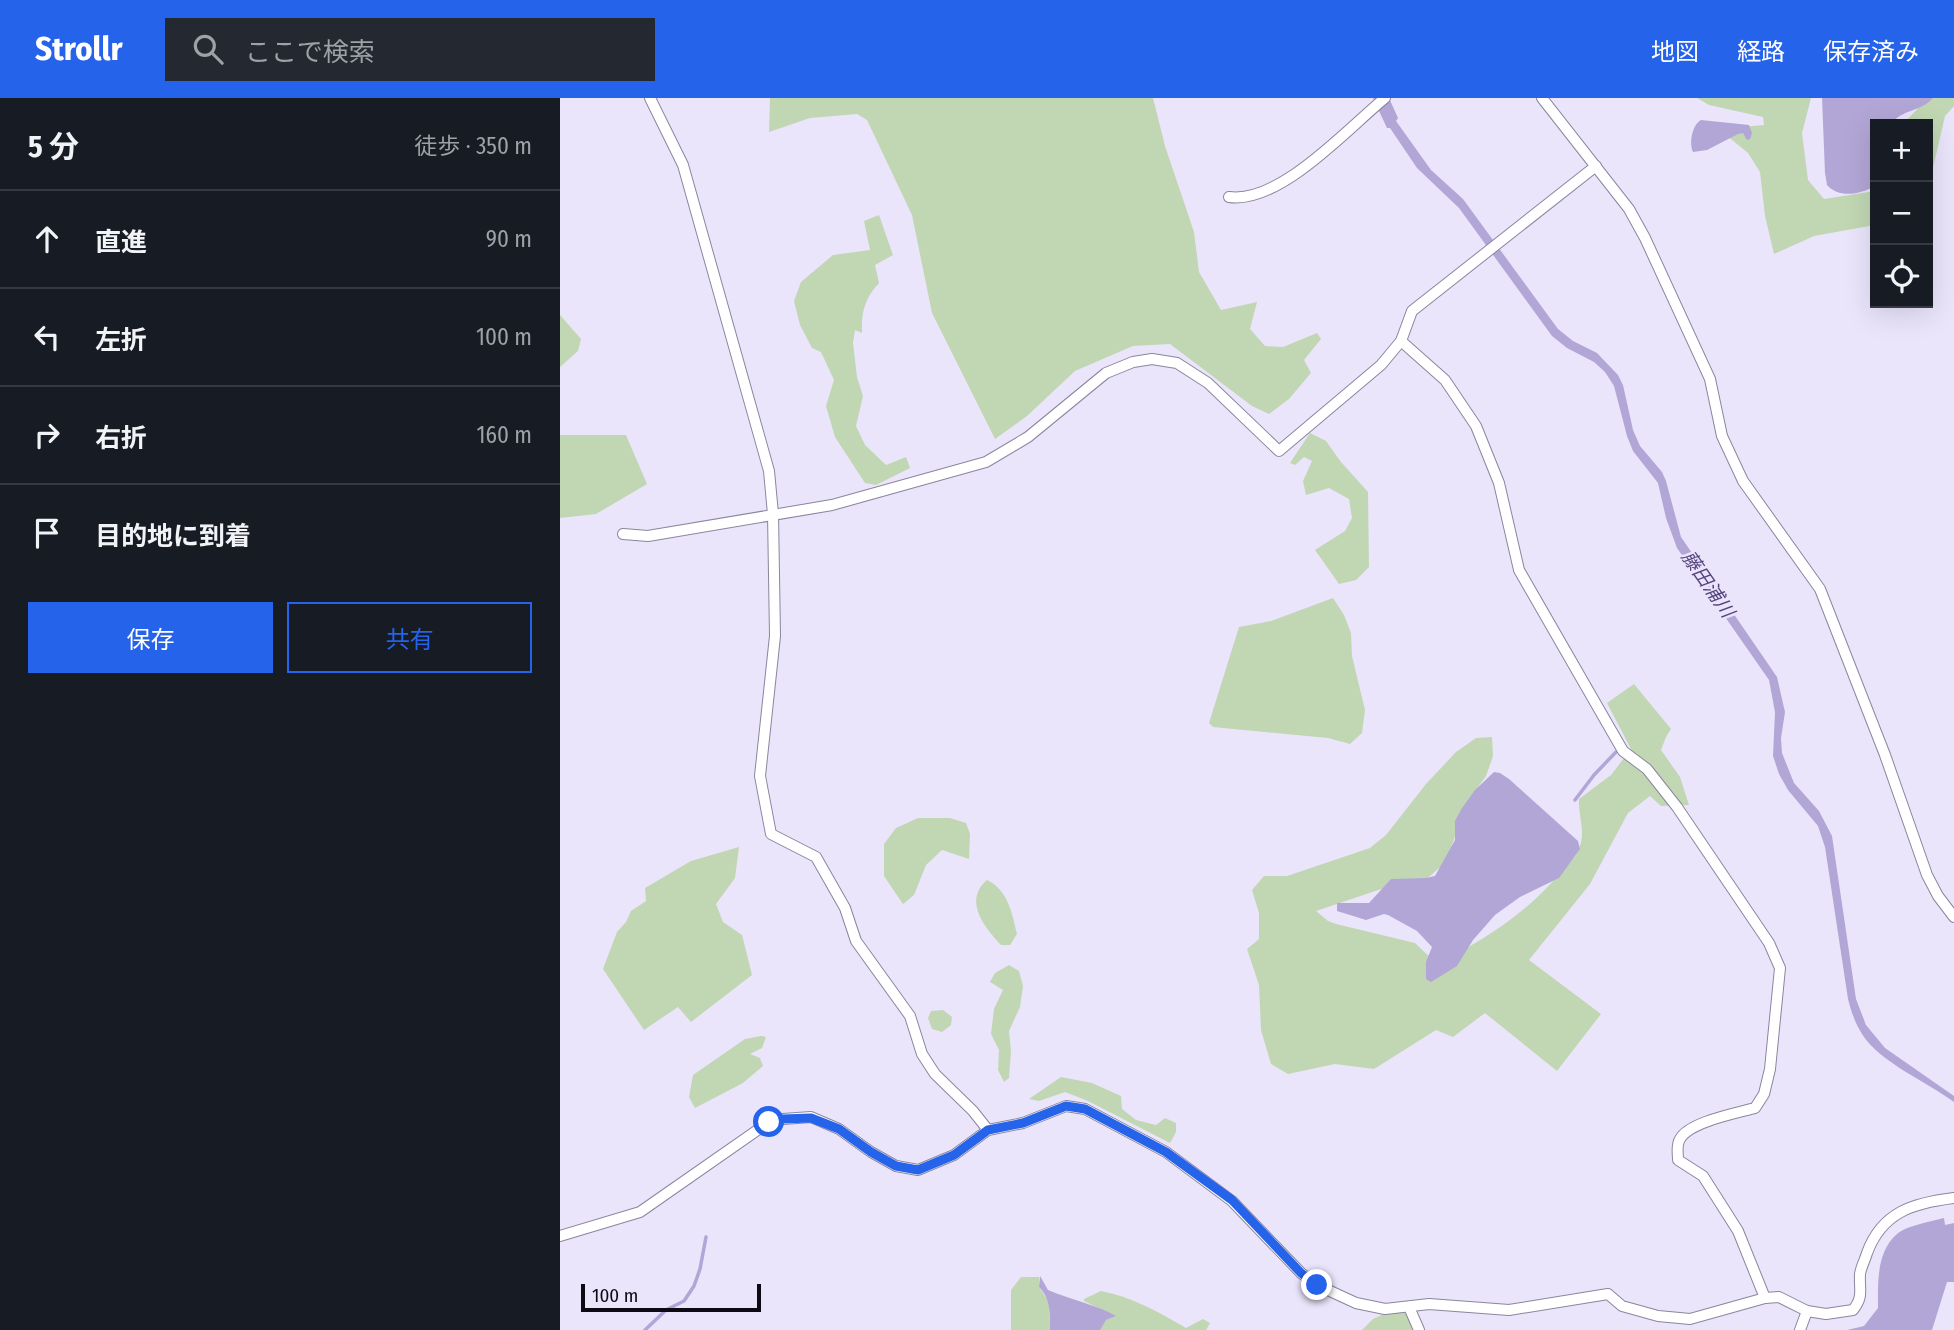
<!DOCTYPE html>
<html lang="ja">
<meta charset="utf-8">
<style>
:root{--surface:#171b24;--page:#242831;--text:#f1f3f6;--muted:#9ea1a6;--line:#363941;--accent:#2563eb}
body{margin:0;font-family:"Fira Sans Condensed","Noto Sans JP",sans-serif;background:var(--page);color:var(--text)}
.controls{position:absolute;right:21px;top:21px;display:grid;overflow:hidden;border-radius:0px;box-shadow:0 7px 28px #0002}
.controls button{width:63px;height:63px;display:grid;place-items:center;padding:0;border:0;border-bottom:2px solid var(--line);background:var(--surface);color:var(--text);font:35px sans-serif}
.scale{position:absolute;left:21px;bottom:18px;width:180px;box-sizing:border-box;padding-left:7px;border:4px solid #0c0a13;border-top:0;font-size:19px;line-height:24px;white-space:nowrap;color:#0c0a13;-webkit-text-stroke:5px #eae5fb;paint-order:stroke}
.stop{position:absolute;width:21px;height:21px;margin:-16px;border:5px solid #2563eb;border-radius:50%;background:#fff}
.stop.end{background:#2563eb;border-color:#fff;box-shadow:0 2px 7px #0008}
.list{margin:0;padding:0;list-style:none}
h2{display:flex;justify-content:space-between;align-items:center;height:91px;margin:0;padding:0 28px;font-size:30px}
h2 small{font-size:23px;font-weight:400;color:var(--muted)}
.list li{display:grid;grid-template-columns:46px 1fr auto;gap:21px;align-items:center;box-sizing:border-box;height:98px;padding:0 28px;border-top:2px solid var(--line)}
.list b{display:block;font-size:26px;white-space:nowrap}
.list em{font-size:23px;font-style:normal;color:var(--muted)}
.actions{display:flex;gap:14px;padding:21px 28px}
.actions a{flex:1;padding:16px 0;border:2px solid var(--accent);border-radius:0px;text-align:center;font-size:24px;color:var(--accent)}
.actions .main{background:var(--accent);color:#fff}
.icon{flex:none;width:38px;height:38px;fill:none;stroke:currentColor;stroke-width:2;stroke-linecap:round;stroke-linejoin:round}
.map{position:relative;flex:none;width:1394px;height:1232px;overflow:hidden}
header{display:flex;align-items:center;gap:42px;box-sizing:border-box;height:98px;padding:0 35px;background:var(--accent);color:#fff}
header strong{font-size:33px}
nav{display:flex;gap:38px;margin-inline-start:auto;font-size:24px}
.search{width:490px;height:63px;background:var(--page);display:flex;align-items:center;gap:18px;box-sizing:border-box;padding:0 24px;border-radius:0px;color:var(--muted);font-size:26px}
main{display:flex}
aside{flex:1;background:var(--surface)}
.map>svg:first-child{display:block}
</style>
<header>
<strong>Strollr</strong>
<div class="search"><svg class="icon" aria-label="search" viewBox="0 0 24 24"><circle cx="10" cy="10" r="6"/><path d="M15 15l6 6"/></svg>ここで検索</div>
<nav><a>地図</a><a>経路</a><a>保存済み</a></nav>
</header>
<main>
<aside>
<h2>5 分<small>徒歩 · 350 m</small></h2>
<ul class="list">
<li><svg class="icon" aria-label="ahead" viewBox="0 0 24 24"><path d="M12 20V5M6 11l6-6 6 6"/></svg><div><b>直進</b></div><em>90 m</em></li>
<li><svg class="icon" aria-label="left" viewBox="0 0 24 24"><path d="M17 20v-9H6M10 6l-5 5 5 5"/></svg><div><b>左折</b></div><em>100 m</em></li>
<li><svg class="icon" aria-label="right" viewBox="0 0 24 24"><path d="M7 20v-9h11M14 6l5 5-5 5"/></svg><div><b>右折</b></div><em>160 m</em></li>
<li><svg class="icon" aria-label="arrive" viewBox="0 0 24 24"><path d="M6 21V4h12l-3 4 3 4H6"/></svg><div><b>目的地に到着</b></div></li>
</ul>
<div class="actions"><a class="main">保存</a><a>共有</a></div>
</aside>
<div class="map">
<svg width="1394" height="1232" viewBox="0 0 1394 1232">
<rect width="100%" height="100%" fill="#eae5fb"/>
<g fill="#c1d7b3">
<path d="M 210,0 L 593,0 L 605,48 L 634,134 L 639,174 L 661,212 L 697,204 L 690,231 L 705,248 L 723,249 L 757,235 L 761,241 L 744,262 L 751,275 L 729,301 L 709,316 L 692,308 L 610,246 L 573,248 L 515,273 L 467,318 L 435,341 L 372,215 L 352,117 L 307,22 L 297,16 L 250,20 L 209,34 Z"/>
<path d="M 1137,0 L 1251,0 L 1242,35 L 1248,82 L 1264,101 L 1315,93 L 1315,127 L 1254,138 L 1214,156 L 1205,118 L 1200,74 L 1188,55 L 1166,37 L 1181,29 L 1204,27 L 1203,19 L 1149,7 Z"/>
<path d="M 1368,0 L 1394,0 L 1394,8 L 1385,18 L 1372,74 L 1368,82 L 1368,26 L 1343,26 Z"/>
<path d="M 319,117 L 333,157 L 315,167 L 319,185 C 305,200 301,214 302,235 L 295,232 L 293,245 L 297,279 L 303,298 L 296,328 L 305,347 L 326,367 L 346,359 L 350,370 L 316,387 L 305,385 L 275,339 L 266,308 L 274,282 L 261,254 L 252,250 L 240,227 L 234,203 L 241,184 L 273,157 L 310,152 L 304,123 Z"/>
<path d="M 0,217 L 21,241 L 18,253 L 0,269 Z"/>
<path d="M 750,335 L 766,343 L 781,364 L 808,394 L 809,469 L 796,482 L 779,486 L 755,452 L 785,433 L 792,420 L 789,401 L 769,390 L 746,397 L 743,383 L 752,363 L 744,359 L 735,367 L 730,365 Z"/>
<path d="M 0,337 L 66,337 L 87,386 L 36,416 L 0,420 Z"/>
<path d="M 773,500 L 784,517 L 791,535 L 792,558 L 805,612 L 802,635 L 790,646 L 768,640 L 653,629 L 649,625 L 679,529 L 711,523 Z"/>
<path d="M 1074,586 L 1111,631 L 1106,639 L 1101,652 L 1120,679 L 1129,707 L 1101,708 L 1090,698 L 1068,715 L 1030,786 L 969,862 L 1041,916 L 997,973 L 925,915 L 893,939 L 876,932 L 814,971 L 775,966 L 728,976 L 711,966 L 701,932 L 699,887 L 687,851 L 699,841 L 699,815 L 692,792 L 704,778 L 727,778 L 810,750 L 826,737 L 866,686 L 896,654 L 916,640 L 932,639 L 933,658 L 926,678 L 907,704 L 886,764 L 863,784 L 839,785 L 756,813 L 768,823 L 776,826 L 855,845 L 877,866 C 924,842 967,815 1001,774 C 1007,767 1015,760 1018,753 C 1027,734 1018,720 1019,701 L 1051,677 L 1071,651 L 1047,605 Z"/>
<path d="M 358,720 L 390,720 L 406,725 L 410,736 L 409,761 L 382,752 L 366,767 L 354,797 L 343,806 L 324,778 L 324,746 L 336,730 Z"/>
<path d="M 179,749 L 175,780 L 156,806 L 163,824 L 182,837 L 192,877 L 131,924 L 118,909 L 84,932 L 43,871 L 57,834 L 66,824 L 71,813 L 86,803 L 85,790 L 131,763 Z"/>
<path d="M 427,782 C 448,792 452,815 457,836 L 450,847 L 441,847 C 424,829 403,802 427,782 Z"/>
<path d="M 449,867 L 459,873 L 463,888 L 460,909 L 449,933 L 451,953 L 449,980 L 444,984 L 438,972 L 439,952 L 431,936 L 434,911 L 443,892 L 430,884 L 435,875 Z"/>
<path d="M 383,912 L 392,919 L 391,927 L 382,934 L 372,931 L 368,920 L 371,913 Z"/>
<path d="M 201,938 L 206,939 L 202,950 L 190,956 L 200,960 L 203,968 L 183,985 L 135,1010 L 129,999 L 133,977 L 185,941 Z"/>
<path d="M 501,979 L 532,985 L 561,998 L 562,1011 L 576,1022 L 596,1027 L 605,1020 L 616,1025 L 616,1034 L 610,1045 L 528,1003 L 505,994 L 479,1003 L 469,1001 Z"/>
<path d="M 461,1179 L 479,1179 L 479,1189 L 489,1204 L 490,1232 L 451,1232 L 451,1192 Z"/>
<path d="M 541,1193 C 573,1199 598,1214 626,1230 L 643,1221 L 650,1225 L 646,1232 L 539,1232 L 546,1222 L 555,1218 L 524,1203 L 524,1201 Z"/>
<path d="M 826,1215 L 847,1215 L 856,1232 L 802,1232 L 813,1221 Z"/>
</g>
<g fill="#b2a6d6">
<path d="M 813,0 L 829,0 L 838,20 L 836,23 L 871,72 L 903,101 L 998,231 L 1013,243 L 1037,255 L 1058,277 L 1063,287 L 1073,332 L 1080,348 L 1102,374 L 1106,383 L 1121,439 L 1217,579 L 1225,614 L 1221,640 L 1222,655 L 1234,685 L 1259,713 L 1272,738 L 1296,901 L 1306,927 L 1325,950 L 1394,998 L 1394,1004 C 1367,984 1318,963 1302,936 C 1295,925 1291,913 1288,901 L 1265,749 L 1258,728 L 1228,692 L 1219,676 L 1213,658 L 1215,614 L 1209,582 L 1117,450 L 1106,420 L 1098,385 L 1073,353 L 1067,338 L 1054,288 L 1045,274 L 1034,264 L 1007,250 L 992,238 L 899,110 L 857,70 L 830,30 L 827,30 Z"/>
<path d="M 1262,0 L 1373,0 C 1361,14 1342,11 1331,26 L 1315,26 L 1315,88 C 1301,96 1279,101 1267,87 L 1265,75 Z"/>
<path d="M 1141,22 L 1189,27 L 1192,35 L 1190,41 L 1187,42 L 1183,35 L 1178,36 L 1147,52 L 1133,54 C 1129,45 1132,27 1141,22 Z"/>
<path d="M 934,674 L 940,675 L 949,681 L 1018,743 L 1020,751 L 999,780 L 960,799 L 935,817 L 913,842 L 897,868 L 871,884 L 866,881 L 866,864 L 872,849 L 857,833 L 828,817 L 824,816 L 806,822 L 777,813 L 777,805 L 809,805 L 831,781 L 866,780 L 875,778 L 895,742 L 895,723 L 902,710 L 915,692 Z"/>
<path d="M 1384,1120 L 1385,1127 L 1394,1125 L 1394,1184 L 1387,1184 L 1372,1232 L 1287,1232 L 1304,1228 L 1318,1210 C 1318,1186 1316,1154 1337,1136 C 1346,1128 1372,1123 1384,1120 Z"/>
<path d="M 480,1178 L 488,1192 C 511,1202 535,1206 556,1218 L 546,1222 L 540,1232 L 490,1232 C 490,1216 491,1201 479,1189 Z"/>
</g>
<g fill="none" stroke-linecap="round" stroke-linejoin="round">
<g stroke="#b2a6d6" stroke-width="3.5">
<path d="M 1015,702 L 1034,677 L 1056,654"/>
<path d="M 85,1232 L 106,1212 L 124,1203 L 134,1188 L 140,1171 L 146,1139"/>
</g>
<defs>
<g id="minor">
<path d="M 90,0 L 123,67 L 209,373 L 213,416 L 215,538 L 200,678 L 211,736 L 256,759 L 285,810 L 296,843 L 350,918 L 362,956 L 375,976 L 413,1013 L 428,1032"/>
<path d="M 982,0 L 1069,111 L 1085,140 L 1150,281 L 1162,338 L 1183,383 L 1260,491 L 1325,657 L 1367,777 L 1378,798 L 1394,819"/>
<path d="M 669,99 C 720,106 787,31 825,0"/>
<path d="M 841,243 L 885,282 L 916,328 L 939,385 L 959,472 L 1063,653 L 1087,671 L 1117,709 L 1209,845 L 1220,870 L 1210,971 L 1204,996 L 1195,1010 C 1177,1015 1129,1024 1120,1041 C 1116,1047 1118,1055 1118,1062 L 1143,1078 L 1178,1133 L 1205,1200"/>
<path d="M 63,436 L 88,438 L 272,407 L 426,364 L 468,339 L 546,275 L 573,264 L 592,261 L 617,265 L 648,285 L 719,353 L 821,267 L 841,243 L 852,213 L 1036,68"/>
<path d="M 0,1138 L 80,1114 L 209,1024 L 223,1021 L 251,1019 L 279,1031 L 311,1054 L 336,1068 L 358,1072 L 394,1057 L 428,1032 L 463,1025 L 506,1008 L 525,1011 L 606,1054 L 672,1103 L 741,1175 L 757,1187 L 796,1205 L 825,1211 L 869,1206 L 949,1212 L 1048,1196 L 1062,1208 L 1098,1218 L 1130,1221 L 1205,1200 L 1219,1199 L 1247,1213 L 1266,1216 L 1293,1212 C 1304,1198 1299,1192 1300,1176 C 1301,1169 1305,1162 1307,1155 C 1322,1114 1353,1105 1394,1100"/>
<path d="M 849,1209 L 859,1232"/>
<path d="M 1240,1232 L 1247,1213"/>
</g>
</defs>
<use href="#minor" stroke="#8b859e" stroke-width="12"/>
<use href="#minor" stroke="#fff" stroke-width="10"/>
</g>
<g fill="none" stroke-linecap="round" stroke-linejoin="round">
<path stroke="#2563eb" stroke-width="9" d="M 209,1024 L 223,1021 L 251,1020 L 279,1031 L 311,1054 L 336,1068 L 358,1072 L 394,1057 L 428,1032 L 463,1025 L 506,1008 L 525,1011 L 606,1054 L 672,1102 L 741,1175 L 757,1187"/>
</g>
<g text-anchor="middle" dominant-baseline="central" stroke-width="5" stroke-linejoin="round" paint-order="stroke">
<g font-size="19" font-style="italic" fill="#55437f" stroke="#eae5fb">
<text transform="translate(1148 486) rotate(55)">藤田浦川</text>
</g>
</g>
</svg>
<div class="controls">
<button>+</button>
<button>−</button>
<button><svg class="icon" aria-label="locate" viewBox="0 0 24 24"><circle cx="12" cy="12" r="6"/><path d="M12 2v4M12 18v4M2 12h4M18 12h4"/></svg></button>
</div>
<div class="scale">100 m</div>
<div class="stop" style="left:209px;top:1024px"></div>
<div class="stop end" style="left:757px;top:1187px"></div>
</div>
</main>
